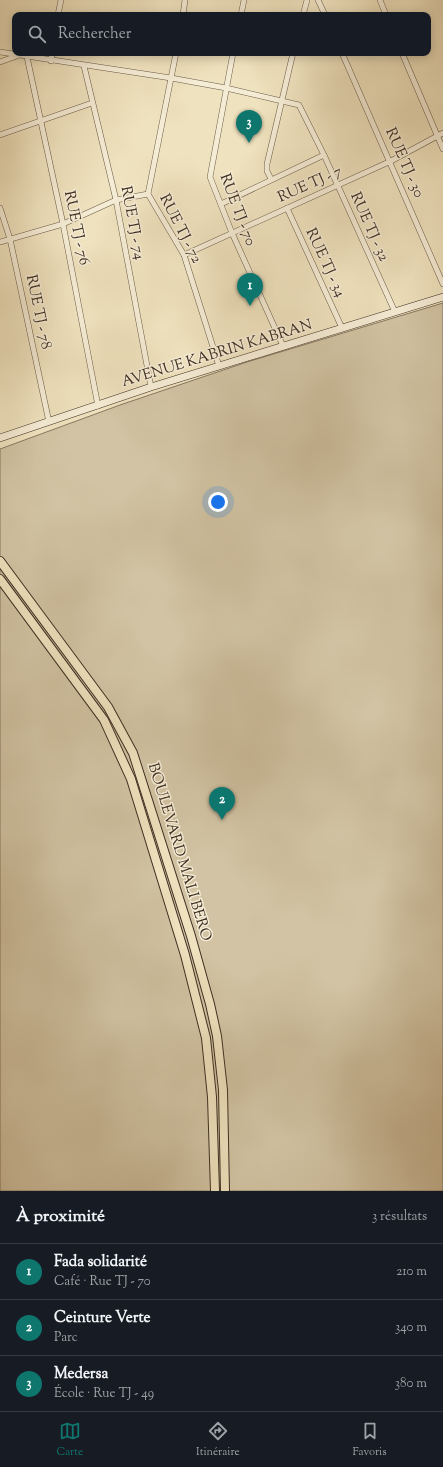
<!DOCTYPE html>
<html lang="fr">
<meta charset="utf-8">
<style>
:root{--surface:#171b24;--page:#20242c;--text:#f1f3f6;--muted:#9ea1a6;--line:#363941;--accent:#0f766e}
body{margin:0;font-family:"Sorts Mill Goudy",serif;background:var(--page);color:var(--text)}
.you{position:absolute;left:218px;top:502px;width:14px;height:14px;margin:-10px;border:3px solid #fff;border-radius:50%;background:#1a73e8;box-shadow:0 0 0 6px #1a73e833}
.badge{display:grid;place-items:center;width:26px;height:26px;border-radius:50%;background:var(--accent);color:#fff;font-size:13px;font-weight:700}
.pin{position:absolute;translate:-50% -33px;filter:drop-shadow(0 1px 2px #0008)}
.pin::after{content:'';position:absolute;top:21px;width:14px;height:12px;background:inherit;clip-path:polygon(0 0,100% 0,50% 100%)}
.list{margin:0;padding:0;list-style:none}
h2{display:flex;justify-content:space-between;align-items:center;height:52px;margin:0;padding:0 16px;font-size:17px}
h2 small{font-size:13px;font-weight:400;color:var(--muted)}
.list li{display:grid;grid-template-columns:26px 1fr auto;gap:12px;align-items:center;box-sizing:border-box;height:56px;padding:0 16px;border-top:1px solid var(--line)}
.list b{display:block;font-size:15px;white-space:nowrap}
.list p{margin:0;font-size:13px;white-space:nowrap;color:var(--muted)}
.list em{font-size:13px;font-style:normal;color:var(--muted)}
.icon{flex:none;width:22px;height:22px;fill:none;stroke:currentColor;stroke-width:2;stroke-linecap:round;stroke-linejoin:round}
.map{position:relative;flex:none;width:443px;height:1191px;overflow:hidden}
.search{position:absolute;background:var(--surface);box-shadow:0 2px 10px #0003;left:12px;right:12px;top:12px;height:44px;display:flex;align-items:center;gap:10px;box-sizing:border-box;padding:0 14px;border-radius:8px;color:var(--muted);font-size:15px}
.sheet{height:220px;background:var(--surface)}
nav{display:flex;justify-content:space-around;align-items:center;box-sizing:border-box;height:56px;border-top:1px solid var(--line);background:var(--surface);font-size:11px;color:var(--muted)}
nav a{display:grid;justify-items:center;gap:2px}
nav .on{color:var(--accent)}
.map>svg:first-child{display:block}
</style>
<div class="map">
<svg width="443" height="1191" viewBox="0 0 443 1191">
<rect width="100%" height="100%" fill="#efe2be"/>
<filter id="stains"><feTurbulence type="fractalNoise" baseFrequency=".005" numOctaves="4"/><feColorMatrix values="0 0 0 0 .2 0 0 0 0 .09 0 0 0 0 .02 0 0 0 .5 -.17"/></filter>
<radialGradient id="worn" r=".72"><stop offset=".6" stop-color="#630" stop-opacity="0"/><stop offset="1" stop-color="#630" stop-opacity=".3"/></radialGradient>
<path fill="#d1c3a3" stroke="#887862" d="M 443,303 L 443,1191 L 0,1191 L 0,449 L 120,405 L 247,362 Z"/>
<g fill="none" stroke-linecap="round" stroke-linejoin="round">
<defs>
<g id="street">
<path d="M 318,0 L 325,15"/>
<path d="M 380,0 L 386,15"/>
<path d="M 58,15 L 61,0"/>
<path d="M 183,15 L 185,0"/>
<path d="M 241,15 L 244,0"/>
<path d="M 303,15 L 307,0"/>
<path d="M 0,52 L 171,78 L 226,88 L 299,105 L 324,155 L 395,312"/>
<path d="M 176,53 L 148,194 L 184,255 L 219,366"/>
<path d="M 233,53 L 210,177 L 232,233 L 283,346"/>
<path d="M 342,53 L 443,284"/>
<path d="M 402,53 L 443,149"/>
<path d="M 27,57 L 63,224 L 98,406"/>
<path d="M 51,61 L 52,53"/>
<path d="M 0,62 L 17,56"/>
<path d="M 84,66 L 116,200 L 151,387"/>
<path d="M 0,135 L 92,103"/>
<path d="M 271,179 L 267,171 L 267,164 L 293,53"/>
<path d="M 221,204 L 324,155"/>
<path d="M 0,208 L 10,239 L 49,422"/>
<path d="M 287,208 L 342,328"/>
<path d="M 0,242 L 63,224 L 116,200 L 148,194"/>
<path d="M 184,255 L 391,161 L 443,133"/>
</g>
<path id="secondary" d="M 0,438 L 151,387 L 443,297"/>
<g id="primary">
<path d="M 0,561 L 108,707 L 133,753 L 191,936 L 210,1004 L 217,1036 L 223,1090 L 225,1191"/>
<path d="M 0,579 L 104,720 L 131,779 L 185,955 L 206,1038 L 212,1097 L 215,1191"/>
</g>
</defs>
<use href="#street" stroke="#6a5b49" stroke-width="6"/>
<use href="#secondary" stroke="#3e2e22" stroke-width="8"/>
<use href="#primary" stroke="#3e2e22" stroke-width="10"/>
<use href="#street" stroke="#f5ecd5" stroke-width="5"/>
<use href="#secondary" stroke="#f5ecd5" stroke-width="7"/>
<use href="#primary" stroke="#efe2be" stroke-width="8"/>
</g>
<g text-anchor="middle" dominant-baseline="central" stroke-width="3" stroke-linejoin="round" paint-order="stroke">
<g font-size="15" fill="#3e2e22" stroke="#f5ecd5">
<text transform="translate(404 163) rotate(66)">RUE TJ - 30</text>
<text transform="translate(310 185) rotate(-24)">RUE TJ - 7</text>
<text transform="translate(237 210) rotate(69)">RUE TJ - 70</text>
<text transform="translate(132 223) rotate(79)">RUE TJ - 74</text>
<text transform="translate(369 227) rotate(66)">RUE TJ - 32</text>
<text transform="translate(76 228) rotate(78)">RUE TJ - 76</text>
<text transform="translate(180 229) rotate(63)">RUE TJ - 72</text>
<text transform="translate(325 263) rotate(65)">RUE TJ - 34</text>
<text transform="translate(38 312) rotate(78)">RUE TJ - 78</text>
<text transform="translate(217 354) rotate(-17)">AVENUE KABRIN KABRAN</text>
<text transform="translate(179 852) rotate(73)">BOULEVARD MALI BERO</text>
</g>
</g>
<rect width="100%" height="100%" filter="url(#stains)"/>
<rect width="100%" height="100%" fill="url(#worn)"/>
</svg>
<div class="you"></div>
<div class="pin badge" style="left:250px;top:306px">1</div>
<div class="pin badge" style="left:222px;top:820px">2</div>
<div class="pin badge" style="left:249px;top:143px">3</div>
<div class="search"><svg class="icon" aria-label="search" viewBox="0 0 24 24"><circle cx="10" cy="10" r="6"/><path d="M15 15l6 6"/></svg>Rechercher</div>
</div>
<section class="sheet">
<h2>À proximité<small>3 résultats</small></h2>
<ul class="list">
<li><span class="badge">1</span><div><b>Fada solidarité</b><p>Café · Rue TJ - 70</p></div><em>210 m</em></li>
<li><span class="badge">2</span><div><b>Ceinture Verte</b><p>Parc</p></div><em>340 m</em></li>
<li><span class="badge">3</span><div><b>Medersa</b><p>École · Rue TJ - 49</p></div><em>380 m</em></li>
</ul>
</section>
<nav>
<a class="on"><svg class="icon" aria-label="map" viewBox="0 0 24 24"><path d="M3 6l6-2 6 2 6-2v14l-6 2-6-2-6 2zM9 4v14M15 6v14"/></svg>Carte</a>
<a><svg class="icon" aria-label="directions" viewBox="0 0 24 24"><path d="M12 3l9 9-9 9-9-9zM9 14v-3h6M13 9l2 2-2 2"/></svg>Itinéraire</a>
<a><svg class="icon" aria-label="saved" viewBox="0 0 24 24"><path d="M7 4h10v16l-5-4-5 4z"/></svg>Favoris</a>
</nav>
